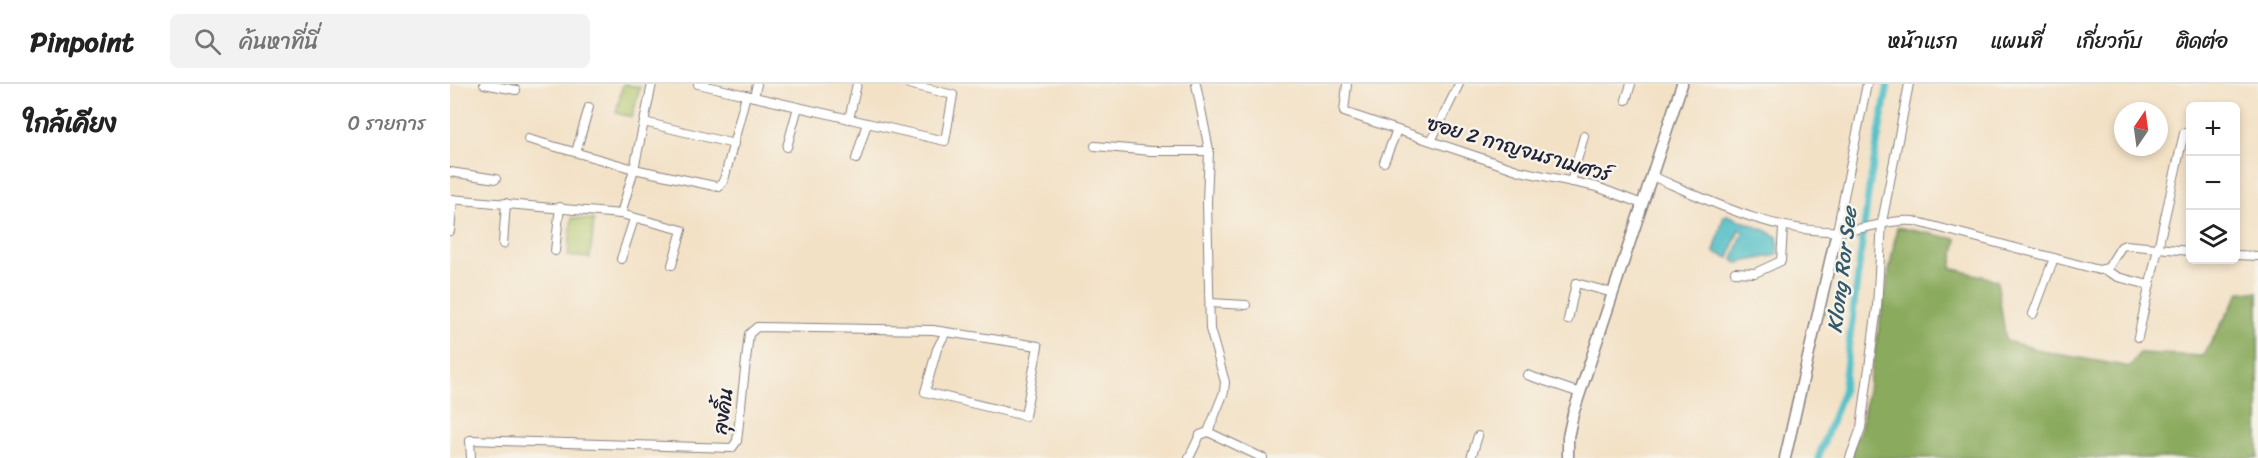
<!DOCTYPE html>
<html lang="th">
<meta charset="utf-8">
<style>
:root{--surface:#fff;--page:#f2f2f2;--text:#222;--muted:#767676;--line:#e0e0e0}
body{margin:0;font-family:Sriracha,"Playpen Sans Thai",sans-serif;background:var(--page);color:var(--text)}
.controls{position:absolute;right:18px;top:18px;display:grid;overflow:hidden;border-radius:9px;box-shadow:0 3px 9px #0003}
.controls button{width:54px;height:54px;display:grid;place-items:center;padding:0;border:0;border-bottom:2px solid var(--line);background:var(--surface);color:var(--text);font:30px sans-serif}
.compass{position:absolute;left:1664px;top:18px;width:54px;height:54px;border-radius:50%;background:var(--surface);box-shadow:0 3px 9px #0003;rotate:13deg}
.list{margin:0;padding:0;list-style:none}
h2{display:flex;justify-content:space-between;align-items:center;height:78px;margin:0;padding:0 24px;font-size:26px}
h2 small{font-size:20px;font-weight:400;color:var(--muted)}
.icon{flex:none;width:33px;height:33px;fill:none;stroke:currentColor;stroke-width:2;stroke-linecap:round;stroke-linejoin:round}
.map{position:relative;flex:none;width:1808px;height:374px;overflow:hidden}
header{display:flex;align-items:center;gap:36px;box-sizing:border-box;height:84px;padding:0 30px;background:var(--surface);border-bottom:2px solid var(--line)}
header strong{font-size:28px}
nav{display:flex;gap:33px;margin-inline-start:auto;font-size:21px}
.search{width:420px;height:54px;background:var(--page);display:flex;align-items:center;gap:15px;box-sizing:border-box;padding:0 21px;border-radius:9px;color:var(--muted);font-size:22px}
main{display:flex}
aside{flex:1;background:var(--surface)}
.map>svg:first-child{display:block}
</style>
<header>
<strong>Pinpoint</strong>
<div class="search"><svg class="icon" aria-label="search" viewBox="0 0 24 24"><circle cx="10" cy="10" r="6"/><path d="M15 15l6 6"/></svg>ค้นหาที่นี่</div>
<nav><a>หน้าแรก</a><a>แผนที่</a><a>เกี่ยวกับ</a><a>ติดต่อ</a></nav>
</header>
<main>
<aside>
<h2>ใกล้เคียง<small>0 รายการ</small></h2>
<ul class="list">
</ul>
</aside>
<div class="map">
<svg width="1808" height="374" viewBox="0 0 1808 374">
<rect width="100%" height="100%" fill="#f7f3e8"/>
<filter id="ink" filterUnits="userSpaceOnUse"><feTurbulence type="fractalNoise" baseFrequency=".0167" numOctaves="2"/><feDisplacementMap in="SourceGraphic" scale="12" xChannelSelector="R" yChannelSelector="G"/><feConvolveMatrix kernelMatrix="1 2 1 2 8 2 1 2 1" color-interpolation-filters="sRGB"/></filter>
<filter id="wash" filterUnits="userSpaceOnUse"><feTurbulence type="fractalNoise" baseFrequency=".008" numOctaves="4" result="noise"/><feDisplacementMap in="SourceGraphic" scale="24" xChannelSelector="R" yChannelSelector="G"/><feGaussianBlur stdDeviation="1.35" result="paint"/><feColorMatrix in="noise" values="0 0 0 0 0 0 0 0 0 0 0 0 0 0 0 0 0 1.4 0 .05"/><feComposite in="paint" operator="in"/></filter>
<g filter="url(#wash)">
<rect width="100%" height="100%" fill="#f3e1c6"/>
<g fill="#aec469" stroke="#687352" stroke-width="1.5">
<path d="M 173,0 L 190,3 L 182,33 L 166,29 Z"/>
<path d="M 122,134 L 144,136 L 140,174 L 118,172 Z"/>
</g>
<path fill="#8aaa5d" stroke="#56664c" stroke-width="1.5" d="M 1447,143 L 1507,155 L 1501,184 L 1547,196 L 1556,257 L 1602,269 L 1680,283 L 1689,269 L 1753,272 L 1790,208 L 1808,208 L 1808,374 L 1397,374 L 1411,344 Z"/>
<path fill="#51bfc8" stroke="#3a7082" stroke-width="1.5" d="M 1277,131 L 1317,147 L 1327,153 L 1329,165 L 1327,171 L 1287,179 L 1283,176 L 1293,148 L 1289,145 L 1279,174 L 1264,168 L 1274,132 Z"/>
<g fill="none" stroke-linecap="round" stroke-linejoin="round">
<path stroke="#51bfc8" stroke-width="7" d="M 1368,374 L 1393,307 L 1419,104 L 1438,0"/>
</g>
</g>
<g filter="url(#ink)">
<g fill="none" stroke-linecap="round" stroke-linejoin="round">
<defs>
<g id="street">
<path d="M 34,0 L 66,6"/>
<path d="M 248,0 L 495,57 L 503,11 L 459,0"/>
<path d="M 746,0 L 759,66 L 757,118 L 760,245 L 775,298 L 774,308 L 758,348 L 813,374"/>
<path d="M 897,0 L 894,28 L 1070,87 L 1147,103 L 1192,120"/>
<path d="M 304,13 L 307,0"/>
<path d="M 1176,16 L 1181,0"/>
<path d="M 399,35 L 407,0"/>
<path d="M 194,38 L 284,60"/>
<path d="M 78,55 L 184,85 L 269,103 L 274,96 L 296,11"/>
<path d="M 981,57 L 1009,0"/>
<path d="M 645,62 L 701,67 L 759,67"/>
<path d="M 337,63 L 348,23"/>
<path d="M 126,68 L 139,23"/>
<path d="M 406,75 L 417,39"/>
<path d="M 934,78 L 947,46"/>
<path d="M 0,88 L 46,95"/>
<path d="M 1202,92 C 1262,118 1324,150 1391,147 C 1416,146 1438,135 1464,137 L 1649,186 L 1658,184 L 1671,163 L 1675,161 L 1740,167"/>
<path d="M 1121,98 L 1134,52"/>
<path d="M 0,115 L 171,130 L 232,146 L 222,181"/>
<path d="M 171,130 L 184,85 L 202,0"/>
<path d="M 0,147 L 3,115"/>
<path d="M 1387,147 L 1417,0"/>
<path d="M 53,160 L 56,119"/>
<path d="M 105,167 L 110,123"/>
<path d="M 1786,171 L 1808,172"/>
<path d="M 171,175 L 184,135"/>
<path d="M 1655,186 L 1668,193 L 1699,201"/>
<path d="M 1285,188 L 1305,189 L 1331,177 L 1333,144"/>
<path d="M 760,219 L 796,221"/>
<path d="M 1583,230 L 1604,174"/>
<path d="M 1118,236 L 1126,199 L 1163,209"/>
<path d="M 1688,253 L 1734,49"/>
<path d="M 1077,291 L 1130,309"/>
<path d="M 21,374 L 20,356 L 282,364 L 287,357 L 299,250 L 307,243 L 483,246 L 496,248 L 588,262 L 575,332 L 475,308 L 487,265 L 496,248"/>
<path d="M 739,374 L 750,351 L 758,348"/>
<path d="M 1021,374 L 1028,352"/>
<path d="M 1400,374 L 1411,344 L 1427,223 L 1432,138 L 1459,0"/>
</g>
<g id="secondary">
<path d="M 1118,374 L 1118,353 L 1123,330 L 1232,0"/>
<path d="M 1335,374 L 1387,147"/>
</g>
</defs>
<use href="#street" stroke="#8a8280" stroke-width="10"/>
<use href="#secondary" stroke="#8a8280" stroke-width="13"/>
<use href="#street" stroke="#fff" stroke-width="8"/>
<use href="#secondary" stroke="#fff" stroke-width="10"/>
</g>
</g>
<g text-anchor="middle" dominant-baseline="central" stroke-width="5" stroke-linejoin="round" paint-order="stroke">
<g font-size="20" fill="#22223b" stroke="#f7f3e8">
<text transform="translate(1069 65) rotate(16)">ซอย 2 กาญจนราเมศวร์</text>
<text transform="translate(273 327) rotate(-82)">ลุงคิ้น</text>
</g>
<g font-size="21" font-style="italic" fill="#32596c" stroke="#f7f3e8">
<text transform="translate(1392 186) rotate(-83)">Klong Ror See</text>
</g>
</g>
</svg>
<div class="controls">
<button>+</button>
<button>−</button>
<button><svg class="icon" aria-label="layers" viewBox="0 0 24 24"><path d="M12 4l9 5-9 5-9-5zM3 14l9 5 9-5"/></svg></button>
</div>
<svg class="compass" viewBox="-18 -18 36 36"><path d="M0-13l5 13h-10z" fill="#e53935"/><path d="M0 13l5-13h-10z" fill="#767676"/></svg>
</div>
</main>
